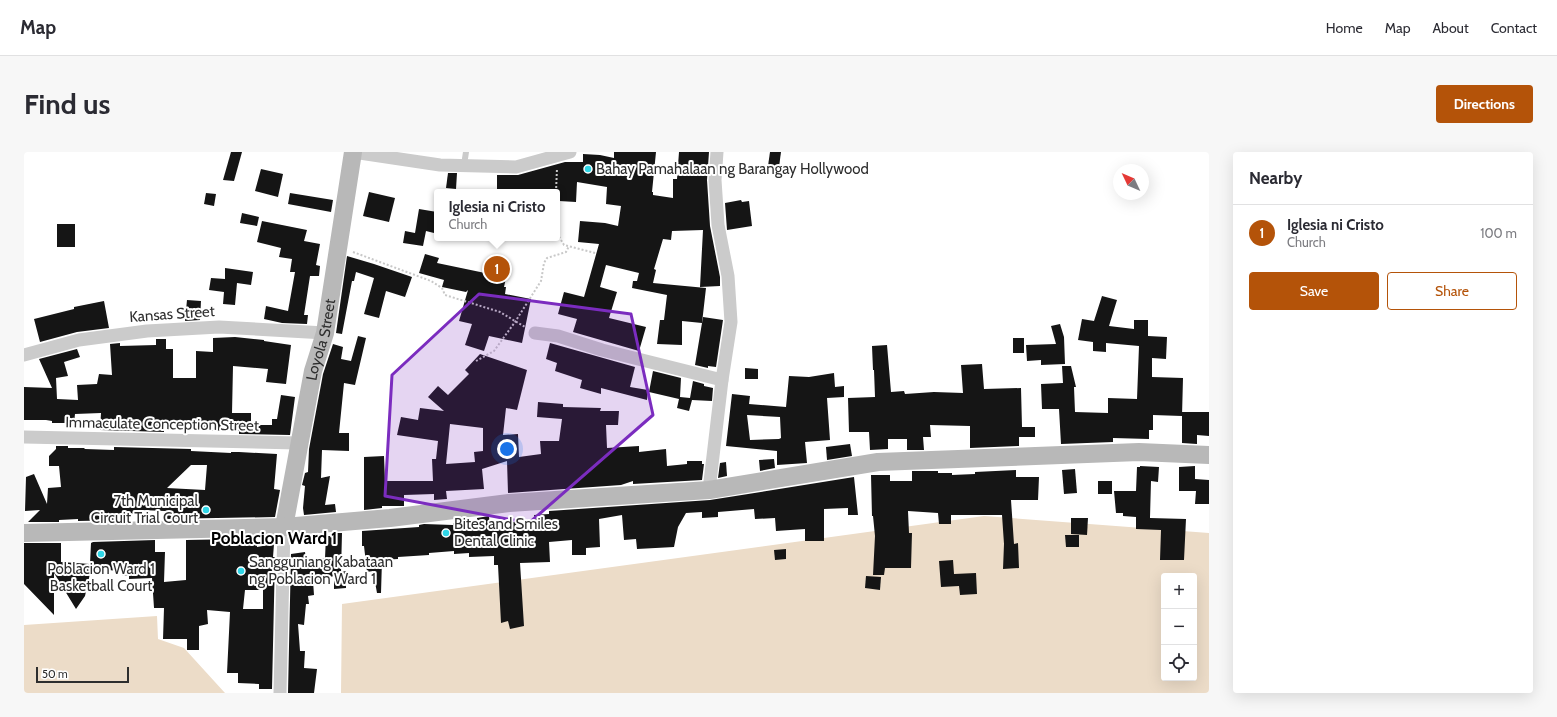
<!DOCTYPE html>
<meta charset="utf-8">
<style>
:root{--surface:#fff;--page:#f7f7f7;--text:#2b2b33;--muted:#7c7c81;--line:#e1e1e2;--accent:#b45309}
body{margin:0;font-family:Cabin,sans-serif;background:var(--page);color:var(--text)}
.controls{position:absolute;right:12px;bottom:12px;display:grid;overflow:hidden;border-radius:4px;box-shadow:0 4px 16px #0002}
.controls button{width:36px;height:36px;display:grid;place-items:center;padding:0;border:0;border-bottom:1px solid var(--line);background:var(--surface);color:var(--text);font:20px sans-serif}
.compass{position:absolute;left:1089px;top:12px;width:36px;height:36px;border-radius:50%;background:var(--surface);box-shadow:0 4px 16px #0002;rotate:314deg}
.scale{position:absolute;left:12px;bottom:10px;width:93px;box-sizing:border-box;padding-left:4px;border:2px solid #2e2e2e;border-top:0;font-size:11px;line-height:14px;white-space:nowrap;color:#2e2e2e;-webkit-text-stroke:3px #fff;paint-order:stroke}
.you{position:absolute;left:483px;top:297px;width:14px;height:14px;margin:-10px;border:3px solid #fff;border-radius:50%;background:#1a73e8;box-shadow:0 0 0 6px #1a73e833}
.badge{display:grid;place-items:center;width:26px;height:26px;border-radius:50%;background:var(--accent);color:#fff;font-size:13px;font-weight:700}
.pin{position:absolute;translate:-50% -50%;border:2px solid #fff;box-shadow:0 1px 4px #0006}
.popup{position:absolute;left:410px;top:37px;width:126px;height:52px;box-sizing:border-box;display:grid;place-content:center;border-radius:4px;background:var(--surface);filter:drop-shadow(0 1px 3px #0005);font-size:13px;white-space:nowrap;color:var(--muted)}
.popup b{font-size:15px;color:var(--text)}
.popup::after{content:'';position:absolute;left:50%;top:100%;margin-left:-8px;border:8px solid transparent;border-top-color:var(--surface)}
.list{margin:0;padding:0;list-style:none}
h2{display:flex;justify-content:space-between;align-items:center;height:52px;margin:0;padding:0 16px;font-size:17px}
h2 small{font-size:13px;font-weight:400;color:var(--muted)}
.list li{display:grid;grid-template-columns:26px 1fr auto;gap:12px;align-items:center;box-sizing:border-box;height:56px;padding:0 16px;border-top:1px solid var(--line)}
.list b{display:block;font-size:15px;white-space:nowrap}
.list p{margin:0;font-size:13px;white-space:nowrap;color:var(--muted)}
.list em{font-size:13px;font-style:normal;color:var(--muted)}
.actions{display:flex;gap:8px;padding:12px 16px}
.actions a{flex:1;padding:9px 0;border:1px solid var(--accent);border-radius:4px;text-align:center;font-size:14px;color:var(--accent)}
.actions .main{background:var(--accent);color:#fff}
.icon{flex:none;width:22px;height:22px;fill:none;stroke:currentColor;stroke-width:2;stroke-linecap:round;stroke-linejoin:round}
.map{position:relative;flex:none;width:1185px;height:541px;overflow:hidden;border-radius:4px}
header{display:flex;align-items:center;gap:24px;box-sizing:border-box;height:56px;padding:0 20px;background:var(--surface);border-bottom:1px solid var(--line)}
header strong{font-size:19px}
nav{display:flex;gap:22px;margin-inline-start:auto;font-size:14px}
.intro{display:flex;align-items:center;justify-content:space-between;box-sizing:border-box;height:96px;padding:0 24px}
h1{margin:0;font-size:28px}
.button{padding:10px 18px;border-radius:4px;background:var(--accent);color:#fff;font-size:14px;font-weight:700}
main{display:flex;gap:24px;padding:0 24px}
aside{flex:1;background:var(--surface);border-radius:4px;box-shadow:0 4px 16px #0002}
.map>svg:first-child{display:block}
</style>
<header>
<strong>Map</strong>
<nav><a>Home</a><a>Map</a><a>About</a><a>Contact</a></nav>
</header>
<div class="intro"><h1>Find us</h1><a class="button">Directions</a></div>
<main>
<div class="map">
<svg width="1185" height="541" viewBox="0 0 1185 541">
<rect width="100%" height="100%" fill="#fff"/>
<g fill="#ecdcc8" fill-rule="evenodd">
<path d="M 960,364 L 1185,381 L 1185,541 L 317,541 L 318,452 ZM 1140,424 L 1170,424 L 1170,526 L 1140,526 Z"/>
<path d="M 133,464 L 134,487 L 160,496 L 201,541 L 0,541 L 0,473 Z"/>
</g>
<g fill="#151515" fill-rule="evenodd">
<path d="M 207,0 L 218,0 L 210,29 L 199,28 Z"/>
<path d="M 590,0 L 632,0 L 628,40 L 629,40 L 629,43 L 649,46 L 649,27 L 653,27 L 655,0 L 685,0 L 683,28 L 686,74 L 696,125 L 696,134 L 676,135 L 679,78 L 648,79 L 647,88 L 639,87 L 630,117 L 632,118 L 629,131 L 682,136 L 678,171 L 658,169 L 658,193 L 633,192 L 636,168 L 640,168 L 643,143 L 608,136 L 609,129 L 613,129 L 615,121 L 582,113 L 576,135 L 593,140 L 585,166 L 622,175 L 615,199 L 549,180 L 553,167 L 534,162 L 540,140 L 560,145 L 575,92 L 554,90 L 556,69 L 581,71 L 594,74 L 597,54 L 582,52 L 583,35 L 553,30 L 552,50 L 535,49 L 535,40 L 473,40 L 473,23 L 494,23 L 541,10 L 559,10 L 559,2 L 576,3 L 590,6 Z"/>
<path d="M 746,0 L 757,0 L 755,15 L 744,14 Z"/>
<path d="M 237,17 L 259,22 L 254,45 L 231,39 Z"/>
<path d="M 424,21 L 433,21 L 432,37 L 422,36 Z"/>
<path d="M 345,40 L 371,46 L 365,70 L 339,64 Z"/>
<path d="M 182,41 L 192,42 L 190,54 L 180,52 Z"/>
<path d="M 266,41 L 309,48 L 307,60 L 264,52 Z"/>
<path d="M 717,48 L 718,50 L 725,49 L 728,74 L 703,78 L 701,51 Z"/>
<path d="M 395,57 L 413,60 L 410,81 L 402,79 L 399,94 L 379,91 L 381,79 L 391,81 Z"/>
<path d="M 218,61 L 235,65 L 233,74 L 216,71 Z"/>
<path d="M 238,69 L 283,78 L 280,89 L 296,92 L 292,113 L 296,114 L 295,124 L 286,124 L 280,163 L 284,163 L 283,172 L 258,171 L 240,167 L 242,154 L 264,159 L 271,120 L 266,120 L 268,107 L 255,105 L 257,96 L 233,90 Z"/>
<rect x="33" y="72" width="18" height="23"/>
<path d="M 401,102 L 415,106 L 413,111 L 461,121 L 464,110 L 470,111 L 471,109 L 485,112 L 480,135 L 482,135 L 481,142 L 507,147 L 498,191 L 465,184 L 460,199 L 441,193 L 448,172 L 435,169 L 444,138 L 442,140 L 418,135 L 420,128 L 395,121 Z"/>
<path d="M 323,104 L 350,112 L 388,125 L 381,145 L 362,139 L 355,166 L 340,162 L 350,126 L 332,120 L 330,129 L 328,129 L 318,182 L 312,181 Z"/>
<path d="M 201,116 L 229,120 L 227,133 L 213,131 L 211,153 L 199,152 L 200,140 L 185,138 L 187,126 L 201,127 Z"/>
<path d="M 1078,144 L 1093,148 L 1085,174 L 1110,177 L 1110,168 L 1124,168 L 1124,184 L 1143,185 L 1142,207 L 1128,206 L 1128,225 L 1159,226 L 1158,264 L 1129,263 L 1129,278 L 1125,278 L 1125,287 L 1089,286 L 1089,290 L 1037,292 L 1035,257 L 1018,257 L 1017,232 L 1039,231 L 1038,214 L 1047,214 L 1052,235 L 1050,235 L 1051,260 L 1084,261 L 1084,246 L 1113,247 L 1115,194 L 1082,191 L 1082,200 L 1069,199 L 1069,190 L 1054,188 L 1058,167 L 1070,169 Z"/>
<path d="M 163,148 L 177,149 L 176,168 L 161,169 Z"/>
<path d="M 80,149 L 85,176 L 53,180 L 16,190 L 10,167 L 50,157 L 50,155 Z"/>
<path d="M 679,165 L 699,168 L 692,215 L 684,214 L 684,216 L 671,213 Z"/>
<path d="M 1036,172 L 1040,185 L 1041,212 L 1017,213 L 1017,208 L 1003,209 L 1002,193 L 1032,192 L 1027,174 Z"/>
<path d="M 334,184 L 342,186 L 331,233 L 320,231 L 315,281 L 325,281 L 325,299 L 298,298 L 297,326 L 306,324 L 301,353 L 311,352 L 312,360 L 280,363 L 279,356 L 281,334 L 278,333 L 281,321 L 284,320 L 285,297 L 299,222 L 309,192 L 319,195 L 317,207 L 327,209 Z"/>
<path d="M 211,185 L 240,188 L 240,189 L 267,193 L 262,232 L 242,230 L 244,217 L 209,214 L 208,261 L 227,261 L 227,273 L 248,273 L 248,267 L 253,267 L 257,243 L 271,245 L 266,283 L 215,282 L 215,279 L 172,278 L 172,273 L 140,273 L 140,280 L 76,278 L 77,261 L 51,262 L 50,271 L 28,271 L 28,269 L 22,268 L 0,268 L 0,235 L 28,236 L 15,207 L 53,197 L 56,205 L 40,210 L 44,224 L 32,226 L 33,247 L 54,248 L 53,233 L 73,232 L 75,222 L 88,223 L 86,192 L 96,191 L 96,194 L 132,193 L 132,187 L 142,187 L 142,197 L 149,197 L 149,226 L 172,226 L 172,199 L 189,200 L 189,186 Z"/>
<rect x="989" y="186" width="11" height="15"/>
<path d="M 526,191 L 611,215 L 606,235 L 624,238 L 623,248 L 577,236 L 577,242 L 556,236 L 558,228 L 531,219 L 533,211 L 522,207 Z"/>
<path d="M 863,193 L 867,240 L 880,239 L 881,242 L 910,240 L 939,241 L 937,213 L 958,212 L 960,237 L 997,236 L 998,275 L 1011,275 L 1011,285 L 995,285 L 995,294 L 946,296 L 946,274 L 906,273 L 907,285 L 899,285 L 900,298 L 883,298 L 883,287 L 864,287 L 864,297 L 846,298 L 845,280 L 825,280 L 824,246 L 851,245 L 850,218 L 849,218 L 848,194 Z"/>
<path d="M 456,202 L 503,218 L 493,258 L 482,256 L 479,283 L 494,282 L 495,305 L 517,302 L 516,289 L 535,289 L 538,267 L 513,265 L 514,250 L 539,252 L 539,255 L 577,256 L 576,259 L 595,259 L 594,273 L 582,273 L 583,296 L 615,294 L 615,300 L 642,297 L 643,314 L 663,312 L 663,309 L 678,309 L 678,312 L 680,312 L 678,328 L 609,332 L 609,329 L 597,333 L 484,341 L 483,309 L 458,317 L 460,337 L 422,339 L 423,347 L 410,348 L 410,342 L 380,343 L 380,354 L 358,354 L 358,356 L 340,358 L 340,305 L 360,304 L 361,329 L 409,329 L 408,307 L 412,307 L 414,289 L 373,283 L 377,265 L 394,268 L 396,256 L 420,259 L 404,245 L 414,234 L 424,243 L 445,222 L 441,218 ZM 426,272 L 459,276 L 459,299 L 450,300 L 451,310 L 422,312 Z"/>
<path d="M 721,216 L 734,217 L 734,227 L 721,227 Z"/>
<path d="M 629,219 L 657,226 L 656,245 L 666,246 L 669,229 L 680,232 L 680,234 L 689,236 L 688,249 L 668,248 L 665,259 L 653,256 L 655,247 L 625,240 Z"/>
<path d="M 810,221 L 811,235 L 820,234 L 820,245 L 803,246 L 806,288 L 781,290 L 783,311 L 753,313 L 753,299 L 702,294 L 708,242 L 726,244 L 725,252 L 762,255 L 765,224 L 785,225 ZM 723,263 L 756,265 L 757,286 L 755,287 L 726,288 Z"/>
<path d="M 1158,260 L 1185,260 L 1185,284 L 1173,283 L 1173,292 L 1158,291 Z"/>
<path d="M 826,292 L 828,304 L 803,308 L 802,295 Z"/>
<path d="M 32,294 L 44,294 L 44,296 L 60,296 L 61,297 L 90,298 L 90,295 L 167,297 L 167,299 L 207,301 L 207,300 L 215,300 L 253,302 L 250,337 L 256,338 L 251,365 L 141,367 L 141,359 L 117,358 L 117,363 L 103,361 L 103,368 L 54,369 L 54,367 L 35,368 L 35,370 L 4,370 L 16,358 L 1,359 L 2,325 L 10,322 L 23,352 L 24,336 L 37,335 L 35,314 L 25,314 L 25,304 L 32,297 ZM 167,313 L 183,313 L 181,338 L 143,336 Z"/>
<path d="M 750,307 L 751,316 L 736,319 L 735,308 Z"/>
<path d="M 702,310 L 703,324 L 694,326 L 696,311 Z"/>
<path d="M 1116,314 L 1135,315 L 1134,330 L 1127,329 L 1126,366 L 1162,367 L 1160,408 L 1136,408 L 1137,378 L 1112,377 L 1112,365 L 1099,364 L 1099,361 L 1092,361 L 1090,339 L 1112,339 L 1113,315 L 1116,315 Z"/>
<path d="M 1171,314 L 1171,327 L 1185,328 L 1185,352 L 1171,352 L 1172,339 L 1155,339 L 1155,315 Z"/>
<path d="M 1051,317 L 1053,341 L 1040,342 L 1038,318 Z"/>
<path d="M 992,318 L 992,325 L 1015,325 L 1014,348 L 987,348 L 990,392 L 994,391 L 995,416 L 979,417 L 980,392 L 978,363 L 927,363 L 927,372 L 915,372 L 914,361 L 884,359 L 885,381 L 888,381 L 887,416 L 861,416 L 860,423 L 849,423 L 851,384 L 849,364 L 848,364 L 847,323 L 866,323 L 866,329 L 888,329 L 888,319 L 914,319 L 914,321 L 928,321 L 928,323 L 951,322 L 951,320 Z"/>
<path d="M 830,325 L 834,363 L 824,363 L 824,356 L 800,357 L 800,389 L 781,389 L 781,377 L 752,379 L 751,366 L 731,367 L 730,357 L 694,360 L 694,365 L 678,366 L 678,360 L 662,361 L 654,375 L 650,395 L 613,397 L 612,387 L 600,388 L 598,363 L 575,367 L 576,395 L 562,396 L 562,403 L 548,403 L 548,388 L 525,390 L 526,410 L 496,411 L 500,474 L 486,477 L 484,469 L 477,471 L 474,413 L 470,413 L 470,404 L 445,405 L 445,401 L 430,402 L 430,399 L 405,401 L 405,403 L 374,405 L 374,407 L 358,408 L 357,441 L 353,441 L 349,419 L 343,420 L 340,394 L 338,394 L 338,379 L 395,375 L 395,373 L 400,372 L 429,373 L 429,371 L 453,370 L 453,366 L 465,364 L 466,378 L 486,376 L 486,370 L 511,369 L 510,363 L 525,362 L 525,359 L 686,348 Z"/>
<rect x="1074" y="329" width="14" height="13"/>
<path d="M 1047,366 L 1064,366 L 1063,383 L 1047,382 Z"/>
<path d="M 308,381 L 318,381 L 317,420 L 322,419 L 322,436 L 310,437 L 310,424 L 289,429 L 290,443 L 284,444 L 285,452 L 282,452 L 280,473 L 274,472 L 276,499 L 281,499 L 280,516 L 293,517 L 290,541 L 264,541 L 267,402 L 281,400 L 282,408 L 301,406 L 302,384 L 308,384 Z"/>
<path d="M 1041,383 L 1055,383 L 1055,395 L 1042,395 Z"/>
<path d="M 215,387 L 214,390 L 233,389 L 233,395 L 250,392 L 249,405 L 251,405 L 248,537 L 235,537 L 235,532 L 214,531 L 214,521 L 203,521 L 206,460 L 183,458 L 184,472 L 175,474 L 175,498 L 163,498 L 163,487 L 139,487 L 140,456 L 130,456 L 128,426 L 105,427 L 105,423 L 98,424 L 98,419 L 67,417 L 61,444 L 52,457 L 30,421 L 30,463 L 0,432 L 0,391 L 37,391 L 37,410 L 66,412 L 67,391 L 69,390 L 131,388 L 131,400 L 141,400 L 140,430 L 162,428 L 162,388 ZM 221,438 L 239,438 L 239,457 L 219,457 Z"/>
<path d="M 762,397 L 762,407 L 751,408 L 750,398 Z"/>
<path d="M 929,408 L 930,422 L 952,421 L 953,442 L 936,443 L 935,434 L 917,435 L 915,409 Z"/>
<path d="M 842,424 L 857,425 L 856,438 L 841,436 Z"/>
</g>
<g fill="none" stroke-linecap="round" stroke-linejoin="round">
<g stroke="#c8c8c8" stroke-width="2" stroke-dasharray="2 2" stroke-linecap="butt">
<path d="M 532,40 L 533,16"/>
<path d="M 533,81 L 540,93 L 571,101"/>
<path d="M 329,100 L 407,129 L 418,136 L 421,143 L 476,160 L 501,175"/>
<path d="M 452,209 L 470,199 L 491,170 L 517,129 L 520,111 L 523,106 L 542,100 L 545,94"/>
</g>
<path stroke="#cbcbcb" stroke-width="6" d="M 440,13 L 442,0"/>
<g stroke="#cbcbcb" stroke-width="13">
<path d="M 329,0 L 416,13 L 492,15 L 546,0"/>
<path d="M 511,181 L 534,184 L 578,198 L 698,228"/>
<path d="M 0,203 L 55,188 L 123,179 L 195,175 L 301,181"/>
<path d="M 0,285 L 274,291"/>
<path d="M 685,338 L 698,228 L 707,170 L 704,124 L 694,73 L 691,28 L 693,0"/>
<path d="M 256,541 L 260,375"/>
</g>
<g stroke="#b8b8b8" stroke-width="18">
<path id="s1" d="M 260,375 L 289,219 L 301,181 L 329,0"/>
<path d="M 0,381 L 260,375 L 366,366 L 485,351 L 685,338 L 854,310 L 1115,300 L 1185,303"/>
</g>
</g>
<path fill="#7b2cbf" fill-opacity="0.2" stroke="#7b2cbf" stroke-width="3" stroke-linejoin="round" d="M 455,142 L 607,162 L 629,263 L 505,371 L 361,344 L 368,223 Z"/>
<g fill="#2fd6e7" stroke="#fff" stroke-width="1.5">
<circle cx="564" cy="17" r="4"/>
<circle cx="182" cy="358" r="4"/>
<circle cx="422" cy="381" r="4"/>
<circle cx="77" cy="402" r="4"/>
<circle cx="217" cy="419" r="4"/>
</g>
<g text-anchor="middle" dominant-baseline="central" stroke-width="4" stroke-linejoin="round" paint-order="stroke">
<g font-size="15" fill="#2e2e2e" stroke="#fff" text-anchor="start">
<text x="572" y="17">Bahay Pamahalaan ng Barangay Hollywood</text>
<text x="174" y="349" text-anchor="end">7th Municipal<tspan x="174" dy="17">Circuit Trial Court</tspan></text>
<text x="430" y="372">Bites and Smiles<tspan x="430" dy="17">Dental Clinic</tspan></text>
<text x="225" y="410">Sangguniang Kabataan<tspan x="225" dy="17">ng Poblacion Ward 1</tspan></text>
<text x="77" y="417" text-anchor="middle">Poblacion Ward 1<tspan x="77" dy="17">Basketball Court</tspan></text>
</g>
<g font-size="15" fill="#2e2e2e" stroke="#fff">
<text transform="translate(148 162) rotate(-4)">Kansas Street</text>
<text stroke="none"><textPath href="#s1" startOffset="191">Loyola Street</textPath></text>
<text transform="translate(138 272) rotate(1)">Immaculate Conception Street</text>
</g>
<g font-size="17" font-weight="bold" fill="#000" stroke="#fff">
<text x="250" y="386">Poblacion Ward 1</text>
</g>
</g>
</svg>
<div class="controls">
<button>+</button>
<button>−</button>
<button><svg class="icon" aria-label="locate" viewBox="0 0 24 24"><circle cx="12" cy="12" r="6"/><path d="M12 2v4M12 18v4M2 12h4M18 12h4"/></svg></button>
</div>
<svg class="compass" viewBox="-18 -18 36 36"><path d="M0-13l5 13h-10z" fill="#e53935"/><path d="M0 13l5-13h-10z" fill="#7c7c81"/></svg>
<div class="scale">50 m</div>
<div class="you"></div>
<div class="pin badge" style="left:473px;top:117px">1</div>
<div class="popup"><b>Iglesia ni Cristo</b>Church</div>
</div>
<aside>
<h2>Nearby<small></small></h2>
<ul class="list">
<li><span class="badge">1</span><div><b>Iglesia ni Cristo</b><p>Church</p></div><em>100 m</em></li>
</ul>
<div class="actions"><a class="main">Save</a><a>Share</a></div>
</aside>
</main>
